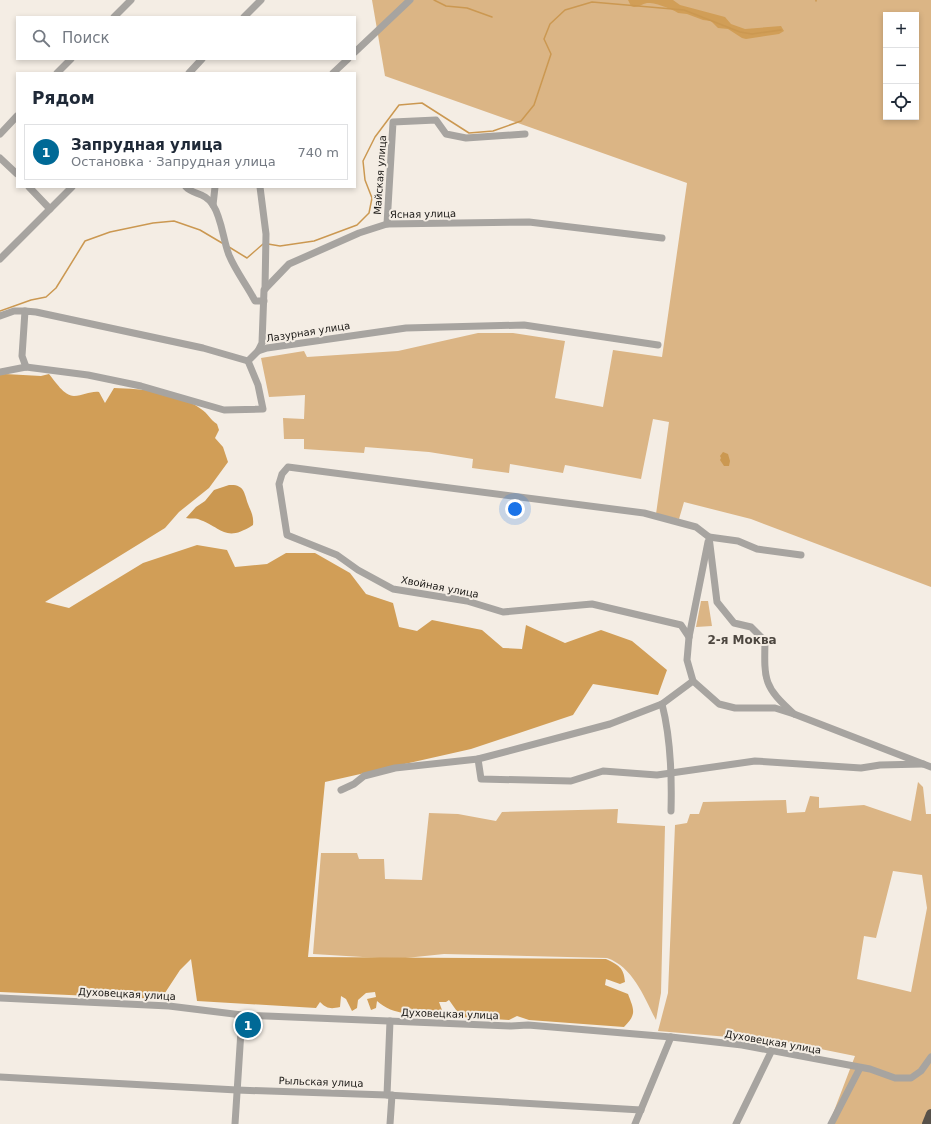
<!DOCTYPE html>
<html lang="ru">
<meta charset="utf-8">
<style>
:root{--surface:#fff;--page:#f6f6f7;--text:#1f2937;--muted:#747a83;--line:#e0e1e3;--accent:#006996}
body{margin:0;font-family:"DejaVu Sans",sans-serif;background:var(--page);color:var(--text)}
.controls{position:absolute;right:12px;top:12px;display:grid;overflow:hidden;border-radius:0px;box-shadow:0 2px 6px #0003}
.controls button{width:36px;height:36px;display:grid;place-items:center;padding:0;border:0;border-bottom:1px solid var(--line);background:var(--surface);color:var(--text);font:20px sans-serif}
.you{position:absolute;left:515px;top:509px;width:14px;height:14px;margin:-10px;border:3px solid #fff;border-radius:50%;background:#1a73e8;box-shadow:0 0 0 6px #1a73e833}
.badge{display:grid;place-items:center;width:26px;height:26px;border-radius:50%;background:var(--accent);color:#fff;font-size:13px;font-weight:700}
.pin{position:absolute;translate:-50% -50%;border:2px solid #fff;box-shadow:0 1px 4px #0006}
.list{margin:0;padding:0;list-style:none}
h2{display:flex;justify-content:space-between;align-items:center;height:52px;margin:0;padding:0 16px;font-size:17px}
h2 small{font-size:13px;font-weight:400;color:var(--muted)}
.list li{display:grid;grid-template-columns:26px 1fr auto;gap:12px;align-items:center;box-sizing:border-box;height:56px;margin:0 8px 8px;padding:0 8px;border:1px solid var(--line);border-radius:0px}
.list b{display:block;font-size:15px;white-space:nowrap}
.list p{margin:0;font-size:13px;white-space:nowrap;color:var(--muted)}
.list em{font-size:13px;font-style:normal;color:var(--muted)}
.icon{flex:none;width:22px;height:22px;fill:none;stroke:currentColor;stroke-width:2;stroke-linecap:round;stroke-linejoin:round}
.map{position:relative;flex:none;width:931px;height:1124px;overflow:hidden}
.search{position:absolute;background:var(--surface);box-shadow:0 2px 6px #0003;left:16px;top:16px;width:340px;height:44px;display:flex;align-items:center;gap:10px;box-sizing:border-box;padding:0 14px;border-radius:0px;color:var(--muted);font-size:15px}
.panel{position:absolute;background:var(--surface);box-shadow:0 2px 6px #0003;left:16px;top:72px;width:340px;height:116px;border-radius:0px}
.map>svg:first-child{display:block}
</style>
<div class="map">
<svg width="931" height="1124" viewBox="0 0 931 1124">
<rect width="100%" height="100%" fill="#f4ede4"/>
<g fill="#dbb585" fill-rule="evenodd">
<path d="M 372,0 L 931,0 L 931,587 L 751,519 L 684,502 L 679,519 L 656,514 L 669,422 L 653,419 L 641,479 L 565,465 L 563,473 L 510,464 L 509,473 L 472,468 L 473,459 L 429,452 L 365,447 L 364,453 L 304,449 L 304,439 L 284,439 L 283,418 L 304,419 L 305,395 L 269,397 L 261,358 L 304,351 L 307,357 L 398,351 L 478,333 L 513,333 L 565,341 L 555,398 L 603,407 L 613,350 L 662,357 L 687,183 L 385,76 ZM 886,15 L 916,15 L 916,117 L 886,117 Z"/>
<path d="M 701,601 L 708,601 L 712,626 L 696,627 Z"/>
<path d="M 918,782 L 923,787 L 926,814 L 931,814 L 931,1117 L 928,1124 L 829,1124 L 855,1056 L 786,1042 L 658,1031 L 668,993 L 675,825 L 687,823 L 690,814 L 699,814 L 703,802 L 786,800 L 787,813 L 805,812 L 810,796 L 819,797 L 819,808 L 864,805 L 911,821 ZM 893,871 L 922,875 L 927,908 L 911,992 L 857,979 L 864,936 L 876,938 Z"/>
<path d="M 618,809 L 617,823 L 665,826 L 661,993 L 656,1020 C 644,997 633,967 607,958 L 444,954 L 396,959 L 313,954 L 321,853 L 357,853 L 359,859 L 384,859 L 385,879 L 422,880 L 429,813 L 458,814 L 496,821 L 502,812 Z"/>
</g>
<g fill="#d19e57">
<path d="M 628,0 L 673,0 L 680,5 L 725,17 L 731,24 L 745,29 L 781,26 L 784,31 L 779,34 L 746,39 L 742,38 L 728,29 L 718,28 L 711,21 L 703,20 L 687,14 L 678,13 C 673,9 654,2 647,3 C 642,4 639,7 634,7 L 631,6 Z"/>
<path d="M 5,374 L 41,376 L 49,374 C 55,381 64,396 74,396 C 83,396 90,391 99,392 L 105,403 L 114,388 C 143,389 177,391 201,409 C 208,413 210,420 217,424 L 219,430 L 215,438 L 223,447 L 228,462 L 209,488 L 179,512 L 165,528 L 45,602 L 69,608 L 143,563 L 197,545 L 227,550 L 235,567 L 267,564 L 286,553 L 315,553 L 350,573 L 366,594 L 393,603 L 399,627 L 417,631 L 432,620 L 482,630 L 503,648 L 522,649 L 526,625 L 565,643 L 601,630 L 632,641 L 667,670 L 658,695 L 593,684 L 573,715 L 471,749 L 325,782 L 308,957 L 606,959 C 618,965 624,967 625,982 L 620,984 L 606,979 L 605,985 L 628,994 C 634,1010 637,1014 624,1027 L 529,1020 L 517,1016 L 509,1020 L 461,1017 L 449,1000 L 446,1002 L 439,1002 L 442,1010 L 438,1016 C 417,1014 393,1016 377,1001 L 376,1008 L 371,1010 L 367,999 L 376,997 L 375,992 L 366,993 L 358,1000 L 357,1008 L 352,1011 L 346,999 L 341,996 L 340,1007 C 331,1009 327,1009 320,1002 L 316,1008 L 197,1001 L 191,959 L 180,970 L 161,999 L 0,992 L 0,375 Z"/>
</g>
<g fill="#cb9851">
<path d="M 723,452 L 728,454 L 730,461 L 729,466 L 724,466 L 720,460 L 721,458 L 720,456 Z"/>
<path d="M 229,485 C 244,484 244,492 248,504 C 251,512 254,516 253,525 C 225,543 223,528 198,519 C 195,518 190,519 186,518 L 196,507 L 205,501 L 214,490 Z"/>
</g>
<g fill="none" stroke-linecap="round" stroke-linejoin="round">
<g stroke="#cb9851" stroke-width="1.5">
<path d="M 434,0 L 446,6 L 467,8 L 492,17"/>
<path d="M 816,1 L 816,0"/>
<path d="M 268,244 L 280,246 L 314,241 L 357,225 L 369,213 L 372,198 L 365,180 L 363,161 L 375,137 L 399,105 L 422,103 L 469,133 L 493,131 L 521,121 L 534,105 L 551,54 L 544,39 L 550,24 L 565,10 L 592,2 L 684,10 L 740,32 L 752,34 L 781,30"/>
<path d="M 229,247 L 247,258 L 263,244"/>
<path d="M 0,311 L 31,300 L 46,297 L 56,288 L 85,241 L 110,232 L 153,223 L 174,221 L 200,230 L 222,243"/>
</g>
<g stroke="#a7a4a0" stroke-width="7">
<path d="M 114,17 L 131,0"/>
<path d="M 244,17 L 261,0"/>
<path d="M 355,52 L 410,0"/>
<path d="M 57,73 L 71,59"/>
<path d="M 189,73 L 202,59"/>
<path d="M 333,73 L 348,59"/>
<path d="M 0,134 L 17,116"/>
<path d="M 0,158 L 17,174"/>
<path d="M 29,187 L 50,209"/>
<path d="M 186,187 C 193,195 205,192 213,205 C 222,219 223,240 229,255 C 236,272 247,285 255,301 L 264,301"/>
<path d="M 260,187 L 266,234 L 265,289"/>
<path d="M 213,205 L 215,187"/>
<path d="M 387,224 L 393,122 L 436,120 L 446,134 L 466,138 L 525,134"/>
<path d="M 0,259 L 72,187"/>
<path d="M 0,316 L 14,311 L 25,311"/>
<path d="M 258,351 L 262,343 L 264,290 L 289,264 L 359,233 L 387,224 L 529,222 L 662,238"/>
<path d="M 26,367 L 22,356 L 25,311 L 36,312 L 203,348 L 248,361 L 258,351 L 267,348 L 406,328 L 524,325 L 658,345"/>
<path d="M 0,372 L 26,367 L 88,375 L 141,386 L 224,410 L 263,409 L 258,385 L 248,361"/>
<path d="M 709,537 L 738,541 L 757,549 L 801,555"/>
<path d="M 708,542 L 689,637 L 687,660 L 693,681 L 719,704 L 735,708 L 775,708 L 794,714 L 931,767"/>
<path d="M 689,637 L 681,625 L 592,604 L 503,612 L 467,601 L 393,589 L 358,570 L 337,555 L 287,535 L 279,484 L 282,474 L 288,467 L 644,513 L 696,527 L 709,537 L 717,602 L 734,623 L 751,627 L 765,641 C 764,681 764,687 794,714"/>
<path d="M 662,704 C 671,739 672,775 671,811"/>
<path d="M 478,759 L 481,779 L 571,781 L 603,771 L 657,775 L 755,761 L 861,768 L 880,765 L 923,764"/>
<path d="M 341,790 L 354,784 L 364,776 L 395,768 L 478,759 L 610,724 L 662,704 L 693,681"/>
<path d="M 0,998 L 169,1006 L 242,1015 L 511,1026 L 528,1025 L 671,1037 L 742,1045 L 870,1069 L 895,1078 L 911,1078 L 921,1071 L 931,1057"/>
<path d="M 0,1077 L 237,1090 L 387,1095 L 641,1110"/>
<path d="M 387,1095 L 390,1021"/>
<path d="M 235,1124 L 242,1015"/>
<path d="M 390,1124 L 392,1095"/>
<path d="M 635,1124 L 671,1037"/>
<path d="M 736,1124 L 771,1052"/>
<path d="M 831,1124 L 860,1068"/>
</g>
<path stroke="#57514a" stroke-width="10" d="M 927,1124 L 931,1114"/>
</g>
<g text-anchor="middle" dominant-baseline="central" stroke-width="4" stroke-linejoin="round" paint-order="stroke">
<g font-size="10" fill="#1a1815" stroke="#f4ede4">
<text transform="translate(380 175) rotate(-86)">Майская улица</text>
<text transform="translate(423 214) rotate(-1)">Ясная улица</text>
<text transform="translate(308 332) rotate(-9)">Лазурная улица</text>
<text transform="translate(440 587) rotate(11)">Хвойная улица</text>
<text transform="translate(127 994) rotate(3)">Духовецкая улица</text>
<text transform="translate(450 1014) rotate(2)">Духовецкая улица</text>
<text transform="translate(773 1042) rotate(10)">Духовецкая улица</text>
<text transform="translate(321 1082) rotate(2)">Рыльская улица</text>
</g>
<g font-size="12" font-weight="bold" fill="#4d4740" stroke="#f4ede4">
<text x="742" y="640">2-я Моква</text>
</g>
</g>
</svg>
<div class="controls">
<button>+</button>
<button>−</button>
<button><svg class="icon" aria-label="locate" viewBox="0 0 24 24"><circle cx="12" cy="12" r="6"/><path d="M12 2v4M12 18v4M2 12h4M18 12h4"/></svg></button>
</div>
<div class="you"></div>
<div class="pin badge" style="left:248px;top:1025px">1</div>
<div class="search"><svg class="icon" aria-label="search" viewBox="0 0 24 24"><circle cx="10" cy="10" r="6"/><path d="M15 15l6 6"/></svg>Поиск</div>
<section class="panel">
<h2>Рядом<small></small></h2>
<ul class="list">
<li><span class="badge">1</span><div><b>Запрудная улица</b><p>Остановка · Запрудная улица</p></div><em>740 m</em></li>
</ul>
</section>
</div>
